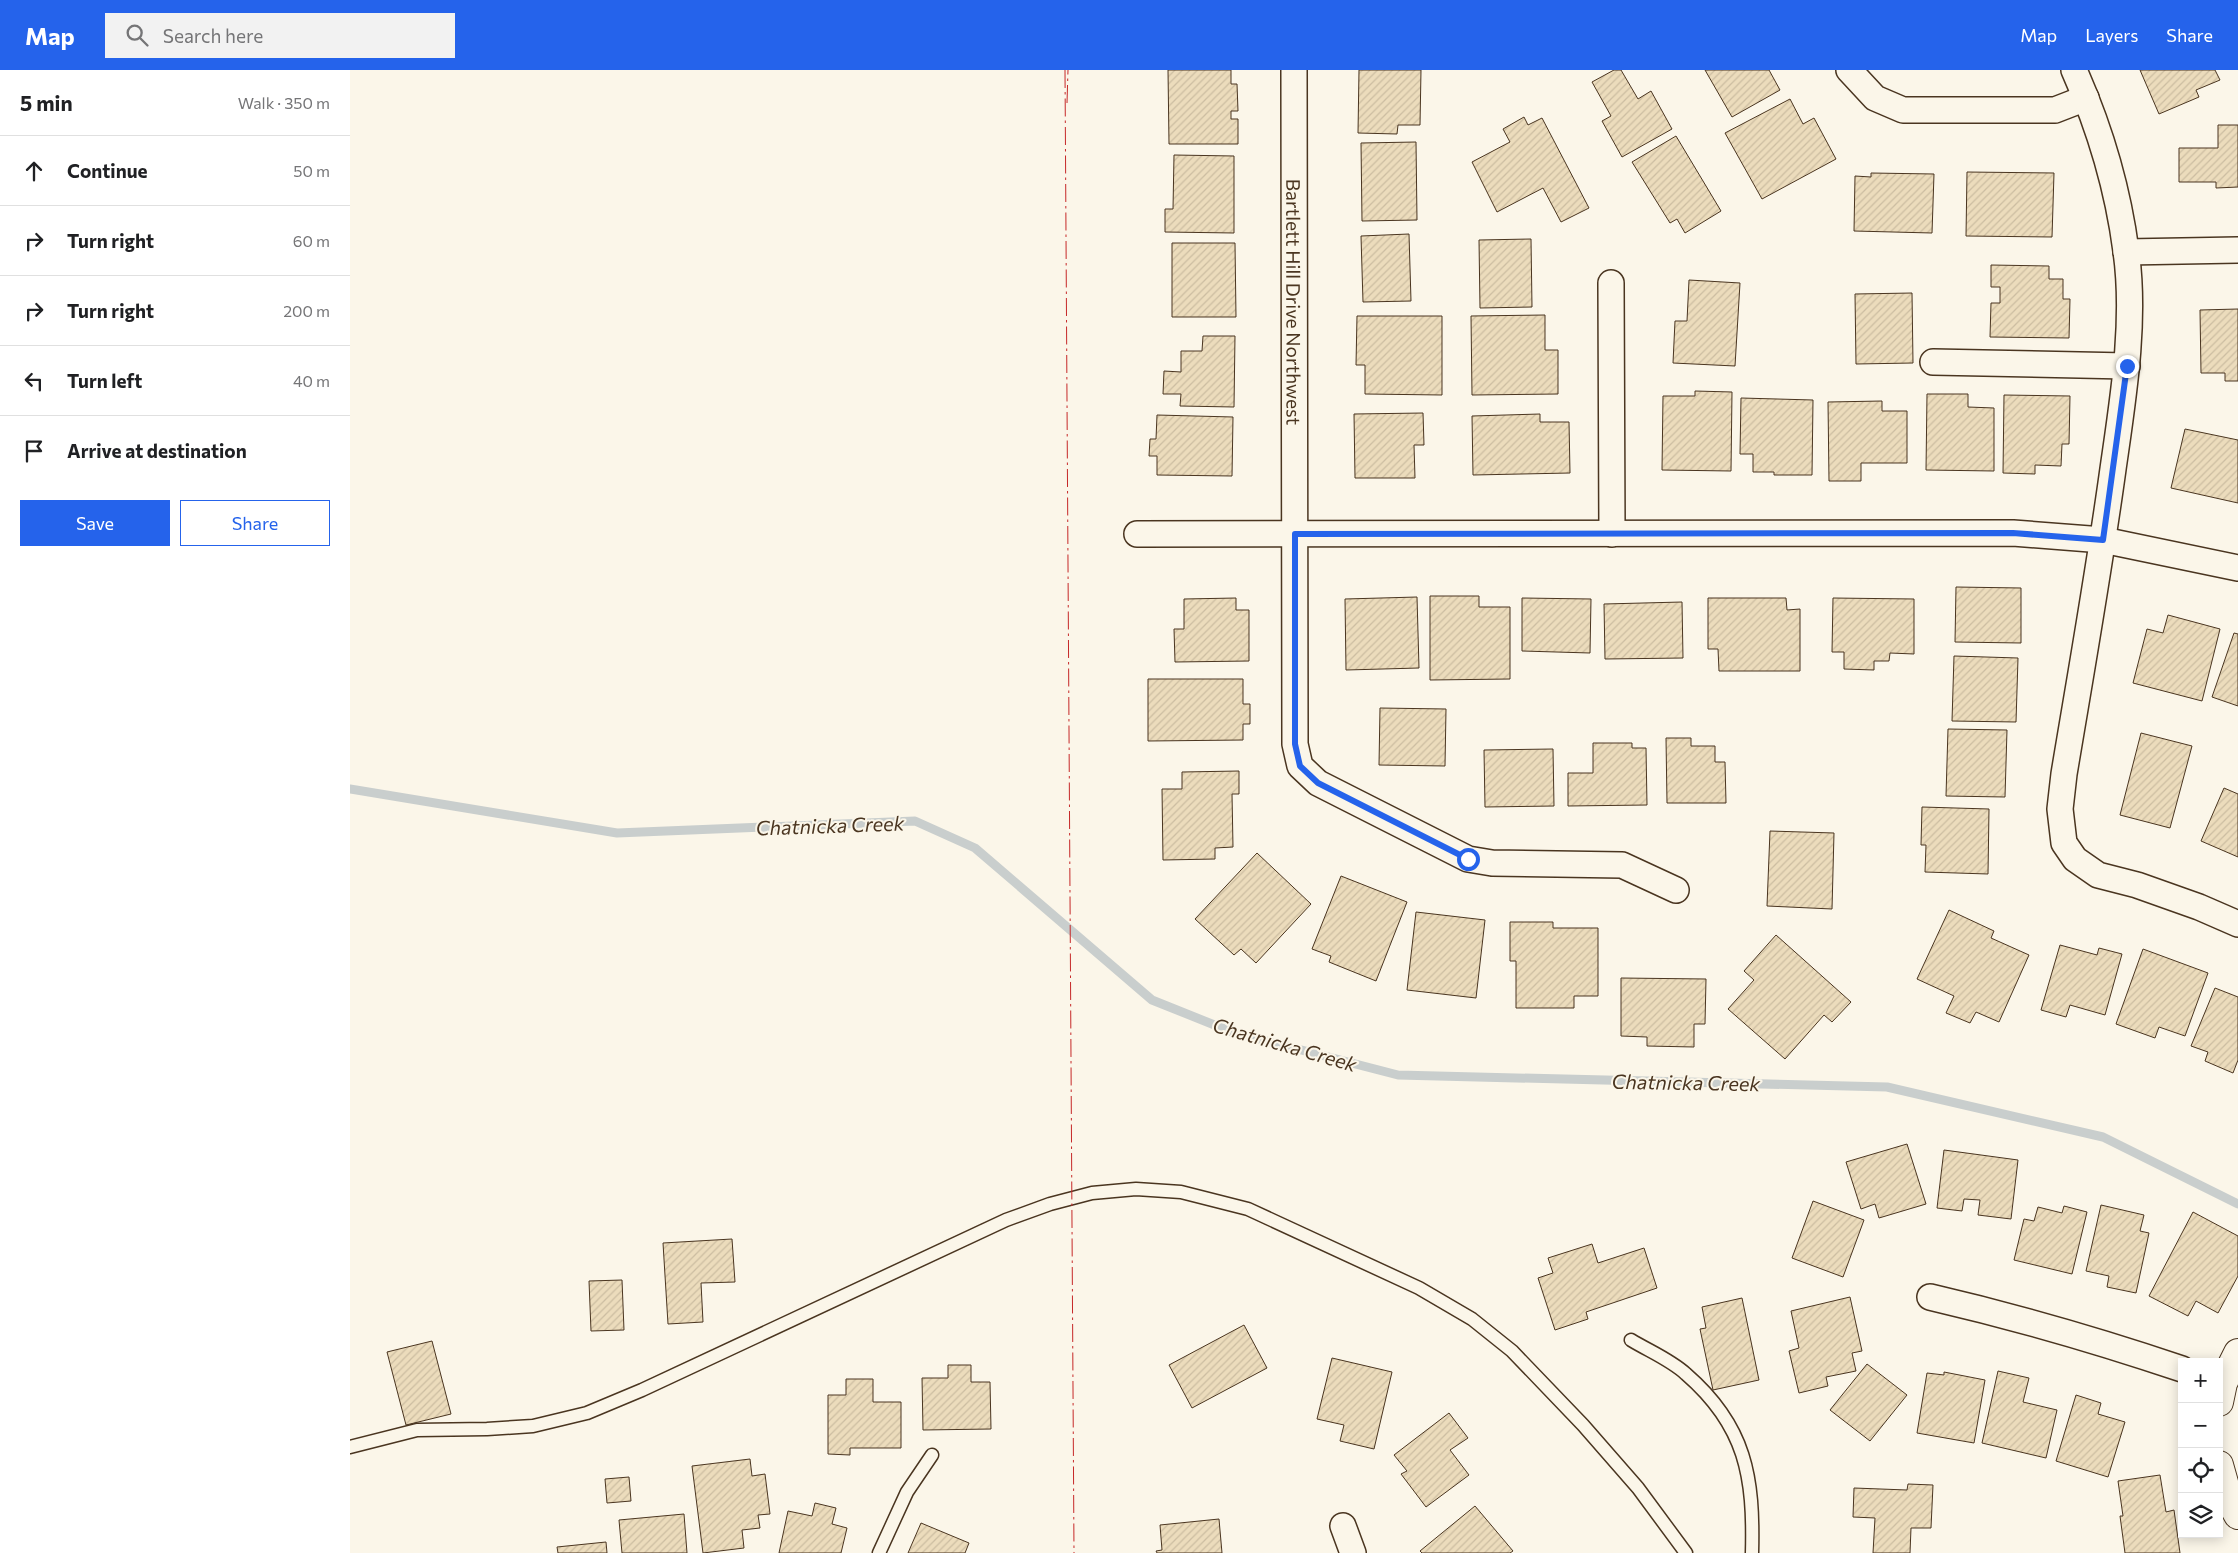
<!DOCTYPE html>
<meta charset="utf-8">
<style>
:root{--surface:#fff;--page:#f2f2f2;--text:#202124;--muted:#757577;--line:#e0e0e0;--accent:#2563eb}
body{margin:0;font-family:Commissioner,sans-serif;background:var(--page);color:var(--text)}
.controls{position:absolute;right:15px;bottom:15px;display:grid;overflow:hidden;border-radius:0px;box-shadow:0 2px 12px #0003}
.controls button{width:45px;height:45px;display:grid;place-items:center;padding:0;border:0;border-bottom:1px solid var(--line);background:var(--surface);color:var(--text);font:25px sans-serif}
.stop{position:absolute;width:15px;height:15px;margin:-11px;border:4px solid #2563eb;border-radius:50%;background:#fff}
.stop.end{background:#2563eb;border-color:#fff;box-shadow:0 1px 5px #0008}
.list{margin:0;padding:0;list-style:none}
h2{display:flex;justify-content:space-between;align-items:center;height:65px;margin:0;padding:0 20px;font-size:21px}
h2 small{font-size:16px;font-weight:400;color:var(--muted)}
.list li{display:grid;grid-template-columns:32px 1fr auto;gap:15px;align-items:center;box-sizing:border-box;height:70px;padding:0 20px;border-top:1px solid var(--line)}
.list b{display:block;font-size:19px;white-space:nowrap}
.list em{font-size:16px;font-style:normal;color:var(--muted)}
.actions{display:flex;gap:10px;padding:15px 20px}
.actions a{flex:1;padding:11px 0;border:1px solid var(--accent);border-radius:0px;text-align:center;font-size:18px;color:var(--accent)}
.actions .main{background:var(--accent);color:#fff}
.icon{flex:none;width:28px;height:28px;fill:none;stroke:currentColor;stroke-width:2;stroke-linecap:round;stroke-linejoin:round}
.map{position:relative;flex:none;width:1888px;height:1483px;overflow:hidden}
header{display:flex;align-items:center;gap:30px;box-sizing:border-box;height:70px;padding:0 25px;background:var(--accent);color:#fff}
header strong{font-size:24px}
nav{display:flex;gap:28px;margin-inline-start:auto;font-size:18px}
.search{width:350px;height:45px;background:var(--page);display:flex;align-items:center;gap:12px;box-sizing:border-box;padding:0 18px;border-radius:0px;color:var(--muted);font-size:19px}
main{display:flex}
aside{flex:1;background:var(--surface)}
.map>svg:first-child{display:block}
</style>
<header>
<strong>Map</strong>
<div class="search"><svg class="icon" aria-label="search" viewBox="0 0 24 24"><circle cx="10" cy="10" r="6"/><path d="M15 15l6 6"/></svg>Search here</div>
<nav><a>Map</a><a>Layers</a><a>Share</a></nav>
</header>
<main>
<aside>
<h2>5 min<small>Walk · 350 m</small></h2>
<ul class="list">
<li><svg class="icon" aria-label="ahead" viewBox="0 0 24 24"><path d="M12 20V5M6 11l6-6 6 6"/></svg><div><b>Continue</b></div><em>50 m</em></li>
<li><svg class="icon" aria-label="right" viewBox="0 0 24 24"><path d="M7 20v-9h11M14 6l5 5-5 5"/></svg><div><b>Turn right</b></div><em>60 m</em></li>
<li><svg class="icon" aria-label="right" viewBox="0 0 24 24"><path d="M7 20v-9h11M14 6l5 5-5 5"/></svg><div><b>Turn right</b></div><em>200 m</em></li>
<li><svg class="icon" aria-label="left" viewBox="0 0 24 24"><path d="M17 20v-9H6M10 6l-5 5 5 5"/></svg><div><b>Turn left</b></div><em>40 m</em></li>
<li><svg class="icon" aria-label="arrive" viewBox="0 0 24 24"><path d="M6 21V4h12l-3 4 3 4H6"/></svg><div><b>Arrive at destination</b></div></li>
</ul>
<div class="actions"><a class="main">Save</a><a>Share</a></div>
</aside>
<div class="map">
<svg width="1888" height="1483" viewBox="0 0 1888 1483">
<defs>
<pattern id="building-hatch" width="6" height="6" patternUnits="userSpaceOnUse" patternTransform="scale(1.25)"><rect width="6" height="6" fill="#ecdcbc"/><path d="M-1 1l2-2M0 6l6-6M5 7l2-2" fill="none" stroke="#ccbda1"/></pattern>
</defs>
<rect width="100%" height="100%" fill="#fbf6e9"/>
<g fill="none" stroke-linecap="round" stroke-linejoin="round">
<path stroke="#c9cecd" stroke-width="9" d="M 0,719 L 267,763 L 565,751 L 625,778 L 802,930 L 882,962 L 1048,1005 L 1537,1017 L 1753,1067 L 1888,1134"/>
</g>
<g fill="url(#building-hatch)" stroke="#4a3520">
<path d="M 818,0 L 881,0 L 881,14 L 887,14 L 888,41 L 881,41 L 881,49 L 888,49 L 888,74 L 819,74 Z"/>
<path d="M 1009,0 L 1071,0 L 1070,55 L 1048,55 L 1047,64 L 1008,63 Z"/>
<path d="M 1264,0 L 1271,0 L 1288,29 L 1301,21 L 1322,59 L 1272,87 L 1252,51 L 1261,46 L 1242,12 Z"/>
<path d="M 1355,0 L 1419,0 L 1430,20 L 1382,47 Z"/>
<path d="M 1790,0 L 1865,0 L 1870,10 L 1846,20 L 1849,27 L 1809,44 Z"/>
<path d="M 1440,29 L 1453,54 L 1464,48 L 1486,89 L 1412,129 L 1375,63 Z"/>
<path d="M 1174,47 L 1178,55 L 1192,48 L 1239,138 L 1211,152 L 1193,118 L 1147,142 L 1122,92 L 1160,72 L 1153,59 Z"/>
<path d="M 1868,55 L 1888,55 L 1888,117 L 1866,118 L 1866,112 L 1829,112 L 1829,78 L 1868,78 Z"/>
<path d="M 1326,66 L 1371,141 L 1335,163 L 1327,149 L 1320,153 L 1282,92 Z"/>
<path d="M 1066,72 L 1067,150 L 1012,151 L 1011,73 Z"/>
<path d="M 824,85 L 884,86 L 884,163 L 815,162 L 815,139 L 823,139 Z"/>
<path d="M 1617,102 L 1704,103 L 1702,167 L 1616,166 Z"/>
<path d="M 1521,103 L 1584,104 L 1582,163 L 1504,161 L 1505,106 L 1521,107 Z"/>
<path d="M 1059,164 L 1061,231 L 1013,232 L 1011,166 Z"/>
<path d="M 1181,169 L 1182,237 L 1130,238 L 1129,170 Z"/>
<path d="M 822,173 L 885,173 L 886,247 L 822,247 Z"/>
<path d="M 1641,195 L 1699,196 L 1699,209 L 1713,209 L 1713,229 L 1720,229 L 1719,268 L 1640,267 L 1641,233 L 1650,233 L 1650,217 L 1641,217 Z"/>
<path d="M 1339,210 L 1390,213 L 1385,296 L 1323,293 L 1325,251 L 1337,251 Z"/>
<path d="M 1562,223 L 1563,293 L 1506,294 L 1505,224 Z"/>
<path d="M 1888,239 L 1888,311 L 1875,311 L 1875,303 L 1851,303 L 1850,240 Z"/>
<path d="M 1195,245 L 1195,280 L 1208,280 L 1208,324 L 1122,325 L 1121,246 Z"/>
<path d="M 1007,246 L 1092,246 L 1092,325 L 1015,324 L 1015,295 L 1006,295 Z"/>
<path d="M 853,266 L 885,266 L 884,337 L 830,336 L 831,324 L 813,324 L 814,301 L 831,302 L 831,281 L 852,281 Z"/>
<path d="M 1345,321 L 1382,322 L 1381,401 L 1312,400 L 1313,326 L 1345,326 Z"/>
<path d="M 1577,324 L 1618,324 L 1618,337 L 1644,338 L 1644,401 L 1576,400 Z"/>
<path d="M 1654,325 L 1720,326 L 1719,374 L 1712,374 L 1711,396 L 1685,395 L 1685,404 L 1653,403 Z"/>
<path d="M 1391,328 L 1463,330 L 1462,405 L 1424,405 L 1424,402 L 1403,402 L 1403,384 L 1390,384 Z"/>
<path d="M 1532,331 L 1532,341 L 1557,341 L 1557,393 L 1511,393 L 1511,411 L 1479,411 L 1478,332 Z"/>
<path d="M 1073,343 L 1074,375 L 1064,375 L 1065,408 L 1005,408 L 1004,344 Z"/>
<path d="M 1190,344 L 1190,352 L 1219,352 L 1220,403 L 1123,405 L 1122,346 Z"/>
<path d="M 807,345 L 883,347 L 882,406 L 807,405 L 807,386 L 799,386 L 800,369 L 806,369 Z"/>
<path d="M 1835,359 L 1888,370 L 1888,433 L 1821,418 Z"/>
<path d="M 1606,517 L 1671,518 L 1671,573 L 1605,572 Z"/>
<path d="M 1080,526 L 1129,526 L 1129,537 L 1160,537 L 1160,609 L 1080,610 Z"/>
<path d="M 1067,527 L 1069,598 L 996,600 L 995,529 Z"/>
<path d="M 886,528 L 886,540 L 899,540 L 899,591 L 825,592 L 824,559 L 834,559 L 834,529 Z"/>
<path d="M 1172,528 L 1241,529 L 1240,583 L 1172,581 Z"/>
<path d="M 1358,528 L 1436,528 L 1437,540 L 1450,539 L 1450,601 L 1369,601 L 1368,579 L 1358,579 Z"/>
<path d="M 1483,528 L 1564,529 L 1564,584 L 1540,583 L 1539,591 L 1524,591 L 1524,600 L 1494,599 L 1494,582 L 1482,582 Z"/>
<path d="M 1332,532 L 1333,588 L 1255,589 L 1254,534 Z"/>
<path d="M 1818,545 L 1870,559 L 1852,631 L 1783,613 L 1797,559 L 1813,563 Z"/>
<path d="M 1884,563 L 1888,564 L 1888,636 L 1862,627 Z"/>
<path d="M 1604,586 L 1668,588 L 1666,652 L 1602,651 Z"/>
<path d="M 798,609 L 893,609 L 893,634 L 900,634 L 900,654 L 893,654 L 893,670 L 798,671 Z"/>
<path d="M 1030,638 L 1096,639 L 1095,696 L 1029,695 Z"/>
<path d="M 1598,659 L 1657,660 L 1655,727 L 1596,726 Z"/>
<path d="M 1791,663 L 1842,676 L 1820,758 L 1770,745 Z"/>
<path d="M 1316,668 L 1341,668 L 1341,676 L 1365,676 L 1365,692 L 1375,692 L 1376,733 L 1317,733 Z"/>
<path d="M 1243,673 L 1282,673 L 1282,678 L 1296,678 L 1297,735 L 1218,736 L 1218,703 L 1243,703 Z"/>
<path d="M 1203,679 L 1204,736 L 1135,737 L 1134,680 Z"/>
<path d="M 889,701 L 889,724 L 882,724 L 883,777 L 865,778 L 865,789 L 813,790 L 812,719 L 832,719 L 832,702 Z"/>
<path d="M 1874,718 L 1888,724 L 1888,787 L 1851,771 Z"/>
<path d="M 1572,737 L 1639,739 L 1638,804 L 1575,802 L 1576,775 L 1571,775 Z"/>
<path d="M 1420,761 L 1484,763 L 1482,839 L 1417,836 Z"/>
<path d="M 907,783 L 961,834 L 906,893 L 891,879 L 884,885 L 845,849 Z"/>
<path d="M 991,806 L 1057,832 L 1026,911 L 979,892 L 981,886 L 962,879 Z"/>
<path d="M 1599,840 L 1644,861 L 1641,868 L 1679,885 L 1649,952 L 1626,942 L 1620,953 L 1596,943 L 1604,926 L 1567,909 Z"/>
<path d="M 1066,842 L 1135,850 L 1126,928 L 1057,920 Z"/>
<path d="M 1160,852 L 1203,852 L 1203,858 L 1248,858 L 1248,926 L 1224,926 L 1224,938 L 1166,938 L 1166,891 L 1160,891 Z"/>
<path d="M 1426,865 L 1501,932 L 1482,952 L 1474,945 L 1435,989 L 1378,939 L 1404,910 L 1394,901 Z"/>
<path d="M 1710,875 L 1747,885 L 1749,878 L 1772,884 L 1755,945 L 1720,935 L 1716,947 L 1691,940 Z"/>
<path d="M 1793,879 L 1858,903 L 1835,966 L 1809,957 L 1805,968 L 1766,954 Z"/>
<path d="M 1271,908 L 1356,909 L 1355,954 L 1344,954 L 1344,977 L 1297,976 L 1297,967 L 1271,966 Z"/>
<path d="M 1865,918 L 1888,927 L 1888,990 L 1883,1003 L 1855,991 L 1858,982 L 1841,976 Z"/>
<path d="M 1557,1074 L 1576,1134 L 1529,1148 L 1525,1134 L 1511,1139 L 1496,1092 Z"/>
<path d="M 1594,1080 L 1668,1090 L 1661,1149 L 1628,1145 L 1630,1130 L 1614,1129 L 1612,1141 L 1587,1138 Z"/>
<path d="M 1463,1131 L 1514,1150 L 1493,1207 L 1442,1188 Z"/>
<path d="M 1751,1135 L 1794,1145 L 1790,1161 L 1799,1163 L 1786,1223 L 1757,1217 L 1759,1206 L 1736,1201 Z"/>
<path d="M 1714,1136 L 1737,1142 L 1722,1204 L 1664,1190 L 1674,1149 L 1684,1151 L 1688,1137 L 1712,1143 Z"/>
<path d="M 1843,1142 L 1888,1166 L 1888,1206 L 1868,1243 L 1846,1231 L 1838,1246 L 1799,1226 Z"/>
<path d="M 382,1169 L 385,1212 L 351,1213 L 353,1252 L 318,1254 L 313,1173 Z"/>
<path d="M 1242,1174 L 1248,1193 L 1294,1178 L 1307,1218 L 1236,1242 L 1238,1249 L 1205,1260 L 1188,1208 L 1203,1203 L 1198,1188 Z"/>
<path d="M 272,1210 L 274,1260 L 241,1261 L 239,1211 Z"/>
<path d="M 1500,1227 L 1512,1281 L 1502,1283 L 1506,1301 L 1476,1307 L 1478,1316 L 1449,1323 L 1439,1281 L 1449,1278 L 1441,1241 Z"/>
<path d="M 1392,1228 L 1409,1310 L 1363,1320 L 1350,1259 L 1356,1258 L 1352,1237 Z"/>
<path d="M 894,1255 L 917,1298 L 842,1338 L 819,1295 Z"/>
<path d="M 82,1271 L 101,1344 L 56,1355 L 37,1282 Z"/>
<path d="M 982,1288 L 1042,1302 L 1024,1379 L 990,1371 L 994,1355 L 967,1349 Z"/>
<path d="M 1517,1294 L 1557,1325 L 1520,1371 L 1480,1340 Z"/>
<path d="M 598,1295 L 621,1295 L 621,1312 L 640,1312 L 641,1359 L 573,1360 L 572,1308 L 598,1308 Z"/>
<path d="M 1648,1301 L 1679,1308 L 1673,1332 L 1707,1340 L 1696,1388 L 1632,1373 Z"/>
<path d="M 1594,1302 L 1635,1310 L 1624,1373 L 1567,1363 L 1577,1303 L 1594,1305 Z"/>
<path d="M 496,1309 L 523,1309 L 523,1332 L 551,1332 L 551,1378 L 500,1378 L 500,1385 L 478,1384 L 478,1325 L 496,1325 Z"/>
<path d="M 1726,1325 L 1751,1333 L 1748,1344 L 1775,1352 L 1758,1407 L 1706,1391 Z"/>
<path d="M 1099,1343 L 1118,1368 L 1100,1380 L 1119,1405 L 1076,1437 L 1051,1404 L 1057,1401 L 1044,1385 Z"/>
<path d="M 400,1389 L 402,1406 L 415,1404 L 420,1444 L 408,1445 L 410,1458 L 392,1460 L 394,1478 L 353,1483 L 342,1396 Z"/>
<path d="M 1810,1405 L 1816,1442 L 1824,1440 L 1830,1483 L 1775,1483 L 1770,1446 L 1773,1446 L 1768,1411 Z"/>
<path d="M 279,1407 L 281,1431 L 257,1433 L 255,1409 Z"/>
<path d="M 1558,1414 L 1583,1415 L 1581,1458 L 1561,1458 L 1560,1483 L 1523,1483 L 1525,1448 L 1503,1447 L 1504,1418 L 1557,1420 Z"/>
<path d="M 465,1433 L 486,1438 L 482,1454 L 497,1458 L 491,1483 L 429,1483 L 438,1441 L 462,1446 Z"/>
<path d="M 1125,1436 L 1163,1481 L 1160,1483 L 1072,1483 L 1070,1481 Z"/>
<path d="M 334,1444 L 337,1483 L 272,1483 L 269,1450 Z"/>
<path d="M 869,1449 L 872,1483 L 807,1483 L 806,1481 L 812,1480 L 810,1455 Z"/>
<path d="M 571,1453 L 619,1473 L 615,1483 L 558,1483 Z"/>
<path d="M 256,1472 L 257,1483 L 208,1483 L 207,1477 Z"/>
</g>
<g fill="none" stroke-linecap="round" stroke-linejoin="round">
<defs>
<g id="lane">
<path d="M 1281,1270 C 1299,1281 1321,1290 1336,1304 C 1396,1356 1404,1407 1402,1483"/>
<path d="M 0,1377 L 67,1360 L 137,1359 L 183,1356 L 237,1343 L 292,1320 L 656,1150 L 700,1134 L 742,1123 L 786,1119 L 831,1122 L 898,1139 L 1069,1218 L 1122,1249 L 1162,1281 L 1233,1355 L 1288,1418 L 1336,1483"/>
<path d="M 529,1483 L 557,1422 L 582,1385"/>
</g>
<g id="street">
<path id="s1" d="M 944,0 L 945,674 L 950,696 L 968,713 L 1118,789 L 1142,793 L 1272,795 L 1326,820"/>
<path d="M 1499,0 L 1525,28 L 1553,40 L 1705,40 L 1736,28"/>
<path d="M 1724,0 C 1749,56 1768,120 1776,181 C 1786,251 1773,329 1763,399 C 1749,501 1731,602 1714,704 L 1710,739 L 1714,773 L 1725,789 L 1748,805 L 1787,815 L 1849,837 L 1888,854"/>
<path d="M 1776,182 L 1888,180"/>
<path d="M 1261,213 L 1262,464"/>
<path d="M 1583,292 L 1777,296"/>
<path d="M 787,464 L 1663,463 L 1753,470 L 1888,498"/>
<path d="M 1580,1227 C 1666,1247 1749,1271 1832,1299"/>
<path d="M 993,1456 L 1003,1483"/>
</g>
<g id="secondary">
<path d="M 1869,1332 L 1873,1313 L 1888,1283"/>
<path d="M 1869,1395 L 1878,1427 L 1888,1445"/>
</g>
</defs>
<use href="#lane" stroke="#4a3520" stroke-width="15"/>
<use href="#street" stroke="#4a3520" stroke-width="28"/>
<use href="#secondary" stroke="#4a3520" stroke-width="30"/>
<use href="#lane" stroke="#fbf6e9" stroke-width="12"/>
<use href="#street" stroke="#fbf6e9" stroke-width="25"/>
<use href="#secondary" stroke="#fbf6e9" stroke-width="28"/>
<g stroke="#c62828" stroke-width="1" stroke-dasharray="18 4 2.5 4" stroke-linecap="butt">
<path d="M 715,0 L 724,1483"/>
<path d="M 717,33 L 718,0"/>
</g>
</g>
<g fill="none" stroke-linecap="round" stroke-linejoin="round">
<path stroke="#2563eb" stroke-width="6" d="M 1118,789 L 968,713 L 950,696 L 945,674 L 945,464 L 1663,463 L 1753,470 L 1777,296"/>
</g>
<g text-anchor="middle" dominant-baseline="central" stroke-width="4" stroke-linejoin="round" paint-order="stroke">
<g font-size="19" fill="#4a3520" stroke="#fbf6e9">
<text stroke="none"><textPath href="#s1" startOffset="232">Bartlett Hill Drive Northwest</textPath></text>
</g>
<g font-size="20" font-style="italic" fill="#4a3520" stroke="#fbf6e9">
<text transform="translate(480 755) rotate(-2)">Chatnicka Creek</text>
<text transform="translate(935 974) rotate(16)">Chatnicka Creek</text>
<text transform="translate(1336 1012) rotate(1)">Chatnicka Creek</text>
</g>
</g>
</svg>
<div class="controls">
<button>+</button>
<button>−</button>
<button><svg class="icon" aria-label="locate" viewBox="0 0 24 24"><circle cx="12" cy="12" r="6"/><path d="M12 2v4M12 18v4M2 12h4M18 12h4"/></svg></button>
<button><svg class="icon" aria-label="layers" viewBox="0 0 24 24"><path d="M12 4l9 5-9 5-9-5zM3 14l9 5 9-5"/></svg></button>
</div>
<div class="stop" style="left:1118px;top:789px"></div>
<div class="stop end" style="left:1777px;top:296px"></div>
</div>
</main>
